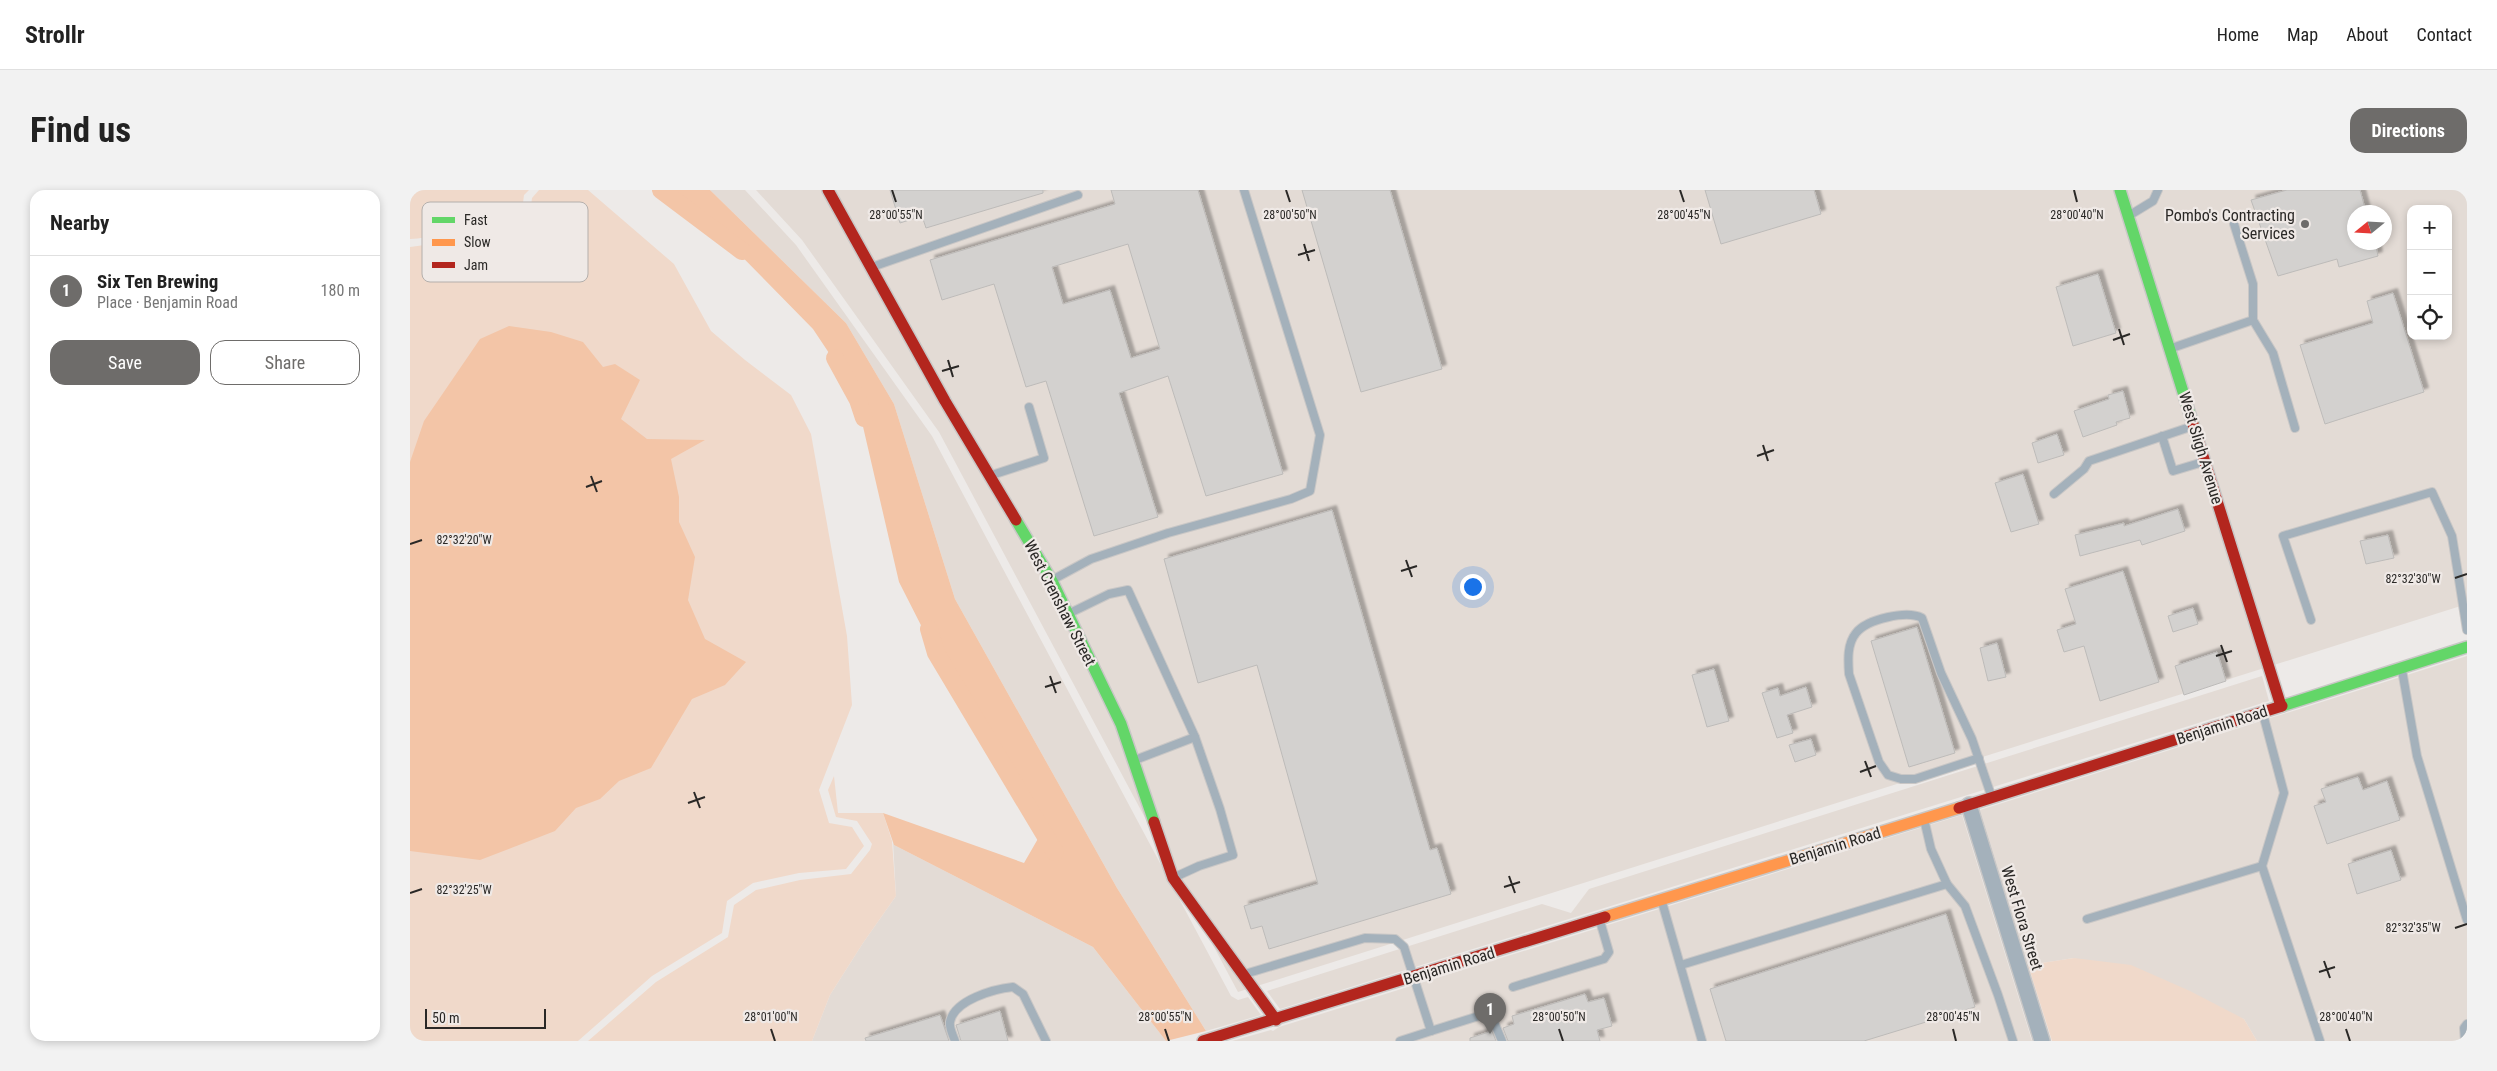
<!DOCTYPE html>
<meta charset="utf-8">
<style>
:root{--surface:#fff;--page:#f2f2f2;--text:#222;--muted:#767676;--line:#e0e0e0;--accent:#6e6c6a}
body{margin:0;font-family:"Roboto Condensed",sans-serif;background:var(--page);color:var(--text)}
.controls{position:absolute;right:15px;top:15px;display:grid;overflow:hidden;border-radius:10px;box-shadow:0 2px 8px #0003}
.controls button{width:45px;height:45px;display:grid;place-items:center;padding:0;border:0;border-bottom:1px solid var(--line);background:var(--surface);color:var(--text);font:25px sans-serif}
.compass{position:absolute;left:1937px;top:15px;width:45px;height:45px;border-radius:50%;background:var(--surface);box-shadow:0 2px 8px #0003;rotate:252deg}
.scale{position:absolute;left:15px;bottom:12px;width:121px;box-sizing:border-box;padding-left:5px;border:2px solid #2a2826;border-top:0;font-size:14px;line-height:18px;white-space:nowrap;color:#2a2826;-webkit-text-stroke:4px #efe9e6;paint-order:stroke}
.you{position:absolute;left:1062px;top:396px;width:18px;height:18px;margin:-12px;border:4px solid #fff;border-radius:50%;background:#1a73e8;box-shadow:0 0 0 8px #1a73e833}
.badge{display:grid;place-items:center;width:32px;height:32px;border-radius:50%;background:var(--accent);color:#fff;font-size:16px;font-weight:700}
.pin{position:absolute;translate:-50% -41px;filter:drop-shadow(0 1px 2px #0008)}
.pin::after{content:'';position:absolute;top:26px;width:18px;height:15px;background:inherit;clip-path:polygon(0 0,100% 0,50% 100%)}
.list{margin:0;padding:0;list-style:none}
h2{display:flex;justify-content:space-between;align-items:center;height:65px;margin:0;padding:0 20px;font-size:21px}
h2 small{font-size:16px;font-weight:400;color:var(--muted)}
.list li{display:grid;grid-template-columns:32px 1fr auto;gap:15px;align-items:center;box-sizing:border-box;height:70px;padding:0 20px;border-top:1px solid var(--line)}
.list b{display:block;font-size:19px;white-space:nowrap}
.list p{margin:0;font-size:16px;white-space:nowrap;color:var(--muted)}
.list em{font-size:16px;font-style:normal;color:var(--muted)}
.actions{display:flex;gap:10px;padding:15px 20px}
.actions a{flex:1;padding:11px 0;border:1px solid var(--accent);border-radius:15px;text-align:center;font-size:18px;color:var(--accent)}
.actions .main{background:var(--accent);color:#fff}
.icon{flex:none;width:28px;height:28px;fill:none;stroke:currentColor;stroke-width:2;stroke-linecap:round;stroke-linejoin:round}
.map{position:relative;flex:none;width:2057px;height:851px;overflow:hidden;border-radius:15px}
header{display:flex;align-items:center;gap:30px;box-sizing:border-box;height:70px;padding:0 25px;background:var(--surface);border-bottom:1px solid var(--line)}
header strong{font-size:24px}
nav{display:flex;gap:28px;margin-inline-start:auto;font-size:18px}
.intro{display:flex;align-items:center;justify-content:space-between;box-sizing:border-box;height:120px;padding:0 30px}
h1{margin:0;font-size:35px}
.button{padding:12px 22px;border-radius:15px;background:var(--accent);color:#fff;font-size:18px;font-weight:700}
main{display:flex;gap:30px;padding:0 30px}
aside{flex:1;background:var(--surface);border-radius:15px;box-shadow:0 2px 8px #0003}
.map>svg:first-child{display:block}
</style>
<header>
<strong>Strollr</strong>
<nav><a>Home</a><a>Map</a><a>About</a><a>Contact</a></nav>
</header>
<div class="intro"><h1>Find us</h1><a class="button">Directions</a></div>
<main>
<aside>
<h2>Nearby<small></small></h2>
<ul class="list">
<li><span class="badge">1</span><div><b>Six Ten Brewing</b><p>Place · Benjamin Road</p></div><em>180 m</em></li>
</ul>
<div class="actions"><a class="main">Save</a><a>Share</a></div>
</aside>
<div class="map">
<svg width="2057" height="851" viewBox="0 0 2057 851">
<defs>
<filter id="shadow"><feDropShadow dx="4.5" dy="-4.5" stdDeviation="1" flood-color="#0004"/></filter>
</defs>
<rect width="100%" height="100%" fill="#edeae8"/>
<g fill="#e3dbd5" fill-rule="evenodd">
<path d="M 300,0 L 335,0 L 386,55 L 522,246 L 821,806 L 828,810 L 838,807 L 851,825 L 796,841 L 707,698 L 545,409 L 484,214 L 436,133 Z"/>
<path d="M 346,0 L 2057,0 L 2057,414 L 828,802 L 529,242 L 392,50 ZM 2001,19 L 2038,19 L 2038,146 L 2001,146 ZM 1944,22 L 1974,22 L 1974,52 L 1944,52 Z"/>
<path d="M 2057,466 L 2057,851 L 1847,851 L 1834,829 L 1664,768 L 1618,775 L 1570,620 Z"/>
<path d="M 1852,486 L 1859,511 L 870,819 L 857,801 L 1132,714 L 1161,723 L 1179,699 Z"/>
<path d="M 1552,625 L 1622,851 L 822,851 L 861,840 L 863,841 L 869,837 Z"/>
<path d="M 483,651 L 484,655 L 683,757 L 756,851 L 402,851 L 420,805 L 453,753 L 486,706 Z"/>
</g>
<g fill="#f0d9ca">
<path d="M 0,0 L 119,0 L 114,5 L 112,21 C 95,31 69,32 49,37 C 29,42 22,48 0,49 Z"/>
<path d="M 129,0 L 178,0 L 264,74 L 301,141 L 335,170 L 381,205 L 401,244 L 437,446 L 442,515 L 409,600 L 419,633 L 442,637 L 454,656 L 436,679 L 389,683 L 343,693 L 317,711 L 312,743 L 242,786 L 168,851 L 0,851 L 0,57 C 22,55 29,50 49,44 C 73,37 99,37 120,24 L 122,8 Z"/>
<path d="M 424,586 L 428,623 L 473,623 L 482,651 L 486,706 L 453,753 L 420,805 L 402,851 L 178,851 L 246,792 L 318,747 L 324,715 L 346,700 L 390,690 L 441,684 L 460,660 L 462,654 L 447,631 L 426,627 L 418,600 Z"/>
<path d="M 1664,768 L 1721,775 L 1780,801 L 1834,829 L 1847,851 L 1642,851 L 1618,775 Z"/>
</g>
<g fill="#f3c5a7">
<path d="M 255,0 L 300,0 L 436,133 L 484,214 L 545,409 L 707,698 L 796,841 L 756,851 L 683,757 L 484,655 L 473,623 L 614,673 L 633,640 L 520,453 L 489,392 L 445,202 L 403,139 L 297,31 Z"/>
<path d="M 99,136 L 141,142 L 173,152 L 193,177 L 205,174 L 230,190 L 211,229 L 237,249 L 295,250 L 261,269 L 269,307 L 269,332 L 285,367 L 278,410 L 295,449 L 336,472 L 315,495 L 282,509 L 241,578 L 209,591 L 190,609 L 166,618 L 145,641 L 70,670 L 0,661 L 0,272 L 14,231 L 70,149 Z"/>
</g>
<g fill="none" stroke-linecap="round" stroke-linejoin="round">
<g stroke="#f3c5a7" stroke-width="18">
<path d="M 251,0 L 332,61"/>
<path d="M 425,168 L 448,210 L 454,228"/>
<path d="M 519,439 L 526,463 L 645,662"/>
</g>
</g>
<g fill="#d3d1cf" stroke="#bdbbb9" fill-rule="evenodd" filter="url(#shadow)">
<path d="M 480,0 L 633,0 L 633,3 L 516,38 L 512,26 L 490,33 Z"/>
<path d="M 701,0 L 788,0 L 873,284 L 796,306 L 758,186 L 709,203 L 748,327 L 684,346 L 636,191 L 616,197 L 584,94 L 532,110 L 520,70 L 705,14 ZM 718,54 L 750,159 L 721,168 L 700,100 L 653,114 L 642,77 Z"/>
<path d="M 892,0 L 980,0 L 1032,179 L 951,202 Z"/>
<path d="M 1295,0 L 1404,0 L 1411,24 L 1311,54 Z"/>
<path d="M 1877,0 L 1950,0 L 1956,22 L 1944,22 L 1944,52 L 1965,52 L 1968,66 L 1929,77 L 1927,69 L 1868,86 L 1841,10 Z"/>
<path d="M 1688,84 L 1706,143 L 1663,156 L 1646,97 Z"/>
<path d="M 1983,103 L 2014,202 L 1915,234 L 1890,155 L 1963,133 L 1957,111 Z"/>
<path d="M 1713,201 L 1720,228 L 1706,232 L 1707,235 L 1673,247 L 1664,221 L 1699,209 L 1698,205 Z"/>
<path d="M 1647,244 L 1654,265 L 1628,273 L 1622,253 Z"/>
<path d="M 1613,284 L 1629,334 L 1601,342 L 1585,293 Z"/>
<path d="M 1768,319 L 1775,341 L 1732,355 L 1730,350 L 1670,366 L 1665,345 L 1714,333 L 1714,336 Z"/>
<path d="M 922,320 L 1020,660 L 1027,658 L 1041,704 L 859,759 L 852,736 L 841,739 L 834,716 L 908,694 L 847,475 L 788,493 L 754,369 Z"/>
<path d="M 1978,345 L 1984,368 L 1956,374 L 1950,351 Z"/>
<path d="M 1713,381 L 1749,492 L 1690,511 L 1674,456 L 1654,462 L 1647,440 L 1666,434 L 1655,399 Z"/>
<path d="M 1783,418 L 1788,434 L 1763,442 L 1758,426 Z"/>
<path d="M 1507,437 L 1545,563 L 1499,577 L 1461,451 Z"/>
<path d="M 1587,453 L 1596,487 L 1578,491 L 1570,458 Z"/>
<path d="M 1807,462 L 1816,491 L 1774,505 L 1765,476 Z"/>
<path d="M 1304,479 L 1319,531 L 1297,537 L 1282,485 Z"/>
<path d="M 1396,497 L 1402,517 L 1377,525 L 1383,543 L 1367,548 L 1352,503 L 1368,498 L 1370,506 Z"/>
<path d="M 1401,549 L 1406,565 L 1385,572 L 1379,555 Z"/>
<path d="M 1948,587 L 1953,600 L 1977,591 L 1990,630 L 1917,654 L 1904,616 L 1916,612 L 1911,599 Z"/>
<path d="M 1981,660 L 1991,690 L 1947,704 L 1938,674 Z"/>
<path d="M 1536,724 L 1565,817 L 1454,851 L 1316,851 L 1300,799 Z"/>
<path d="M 1175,804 L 1178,812 L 1194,808 L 1202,836 L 1187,840 L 1190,851 L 1098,851 L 1093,838 L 1104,834 L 1102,826 Z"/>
<path d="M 590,821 L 598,851 L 551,851 L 546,835 Z"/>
<path d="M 530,825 L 539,851 L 456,851 L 455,848 Z"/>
<path d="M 1082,841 L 1086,851 L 1060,851 L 1060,848 Z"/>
</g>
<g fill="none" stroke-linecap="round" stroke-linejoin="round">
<defs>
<g id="lane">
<path d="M 1720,25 L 1743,11 L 1748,0"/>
<path d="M 1824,34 L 1843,94 L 1843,130 L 1863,163 L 1885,238"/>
<path d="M 462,77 L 668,5"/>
<path d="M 1762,158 L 1843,130"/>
<path d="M 1752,246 L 1763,281 L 1793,272"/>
<path d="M 582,285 L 634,268 L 619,217"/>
<path d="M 1644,304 L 1674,279 L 1679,271 L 1783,236"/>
<path d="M 644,389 L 681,369 L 758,343 L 881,309 L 900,301 L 910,245 L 834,0"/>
<path d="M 660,423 L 699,404 L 718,400 L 785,547 L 725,570"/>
<path d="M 1901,430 L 1873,346 L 2022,302 L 2042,346 L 2057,440"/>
<path d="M 1992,480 L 2007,566 L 2057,730"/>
<path d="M 1853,524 L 1874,603 L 1852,676 L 1910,851"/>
<path d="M 1569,568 L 1505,589 L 1491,589 L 1478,585 L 1469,572 L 1439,484 C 1438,470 1437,454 1446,443 C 1457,429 1497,420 1512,428 L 1531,483 L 1562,549 L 1581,605"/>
<path d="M 1514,629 L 1521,659 L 1537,694 L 1555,716 L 1588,805 L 1603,851"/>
<path d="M 765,687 L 789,676 L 823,665 L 810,619 L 785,547"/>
<path d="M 1252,712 L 1292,851"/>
<path d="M 1677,729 L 1852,676"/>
<path d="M 1271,775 L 1537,694"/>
<path d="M 835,784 L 955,748 L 985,749 L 994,757 L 1021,841 L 990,851"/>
<path d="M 1103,797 L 1194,769 L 1199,762 L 1190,731"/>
<path d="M 1021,841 L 1072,825 L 1084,832 L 1092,851"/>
<path d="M 545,851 C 543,845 539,838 540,832 C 544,810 584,799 603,797 L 613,804 L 636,851"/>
<path d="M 2055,851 L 2054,838 L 2057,834"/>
</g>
<path id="street" d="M 1559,615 L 1632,851"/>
<g id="fast">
<path d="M 1710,0 L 1783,234"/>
<path d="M 606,330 L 642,391 L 711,534 L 744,632"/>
<path d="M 1872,516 L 2057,457"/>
</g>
<path id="slow" d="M 1195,727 L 1549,618"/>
<g id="jam">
<path d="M 418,0 L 535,211 L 606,330"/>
<path d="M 1783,234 L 1871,516"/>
<path d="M 1549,618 L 1872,516"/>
<path d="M 744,632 L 763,688 L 866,830"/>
<path d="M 793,851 L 1195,727"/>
</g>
</defs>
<use href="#lane" stroke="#c9c7c6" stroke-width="10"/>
<use href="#street" stroke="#c9c7c6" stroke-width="18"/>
<use href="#fast" stroke="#c9c7c6" stroke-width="14"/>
<use href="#slow" stroke="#c9c7c6" stroke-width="14"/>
<use href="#jam" stroke="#c9c7c6" stroke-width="14"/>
<use href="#lane" stroke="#a4b1bb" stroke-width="8"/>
<use href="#street" stroke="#a4b1bb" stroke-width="15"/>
<use href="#fast" stroke="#63d668" stroke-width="11"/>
<use href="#slow" stroke="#ff974d" stroke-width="11"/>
<use href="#jam" stroke="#b3261e" stroke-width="11"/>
</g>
<path fill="none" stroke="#2a2826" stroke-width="2" d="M 482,0 L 486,12M 876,0 L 880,12M 1270,0 L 1274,12M 1664,0 L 1667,12M 894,54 L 899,71M 888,65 L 905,60M 1709,139 L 1714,155M 1703,150 L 1720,144M 538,170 L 543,187M 532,181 L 549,176M 1353,255 L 1358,271M 1347,266 L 1364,260M 181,286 L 187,302M 176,297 L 192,291M 0,354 L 12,350M 996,370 L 1002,387M 991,381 L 1007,376M 2045,388 L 2057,384M 1811,455 L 1817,472M 1806,466 L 1822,461M 640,486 L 646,503M 635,497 L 651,492M 1455,571 L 1461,587M 1450,582 L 1466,576M 284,602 L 290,618M 278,613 L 295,607M 1099,686 L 1105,703M 1094,697 L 1110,692M 0,703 L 12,699M 2045,738 L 2057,734M 1914,771 L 1920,788M 1909,782 L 1925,777M 361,839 L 365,851M 755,839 L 759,851M 1149,839 L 1153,851M 1543,839 L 1546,851M 1936,839 L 1940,851"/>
<circle fill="#6e6c6a" stroke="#efe9e6" stroke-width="2" cx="1895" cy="34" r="5"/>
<g text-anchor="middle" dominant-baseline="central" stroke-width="4.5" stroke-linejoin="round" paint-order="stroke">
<g font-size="16" fill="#2a2826" stroke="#efe9e6" text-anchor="end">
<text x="1885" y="25">Pombo's Contracting<tspan x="1885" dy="18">Services</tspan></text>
</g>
<g font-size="16" fill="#2a2826" stroke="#efe9e6">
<text transform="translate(1791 258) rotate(73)">West Sligh Avenue</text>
<text transform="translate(650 413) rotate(63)">West Crenshaw Street</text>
<text transform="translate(1812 535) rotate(-18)">Benjamin Road</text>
<text transform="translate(1425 656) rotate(-17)">Benjamin Road</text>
<text transform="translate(1612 728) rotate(73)">West Flora Street</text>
<text transform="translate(1039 776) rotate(-17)">Benjamin Road</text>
</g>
</g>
<rect x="12" y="12" width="166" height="80" rx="8" fill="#efe9e6" stroke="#b4afac" stroke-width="1"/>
<rect x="22" y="27" width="23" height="6" fill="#63d668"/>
<rect x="22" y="49" width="23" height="7" fill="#ff974d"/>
<rect x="22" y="72" width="23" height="6" fill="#b3261e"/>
<g font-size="14" fill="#2a2826">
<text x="54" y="35">Fast</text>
<text x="54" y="57">Slow</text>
<text x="54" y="80">Jam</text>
</g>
<g font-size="12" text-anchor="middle" fill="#2a2826" stroke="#efe9e6" stroke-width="4.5" stroke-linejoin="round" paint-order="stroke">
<text x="486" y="29">28°00'55"N</text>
<text x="880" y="29">28°00'50"N</text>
<text x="1274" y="29">28°00'45"N</text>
<text x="1667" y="29">28°00'40"N</text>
<text x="54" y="354">82°32'20"W</text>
<text x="2003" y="393">82°32'30"W</text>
<text x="54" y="704">82°32'25"W</text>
<text x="2003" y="742">82°32'35"W</text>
<text x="361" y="831">28°01'00"N</text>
<text x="755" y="831">28°00'55"N</text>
<text x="1149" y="831">28°00'50"N</text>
<text x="1543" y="831">28°00'45"N</text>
<text x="1936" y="831">28°00'40"N</text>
</g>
</svg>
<div class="controls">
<button>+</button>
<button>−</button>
<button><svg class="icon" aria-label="locate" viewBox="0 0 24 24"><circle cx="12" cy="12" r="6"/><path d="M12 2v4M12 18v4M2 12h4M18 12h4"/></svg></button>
</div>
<svg class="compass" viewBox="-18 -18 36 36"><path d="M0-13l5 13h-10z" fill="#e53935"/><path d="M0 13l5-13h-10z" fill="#767676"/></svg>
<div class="scale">50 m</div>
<div class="you"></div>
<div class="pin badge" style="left:1080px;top:844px">1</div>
</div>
</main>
